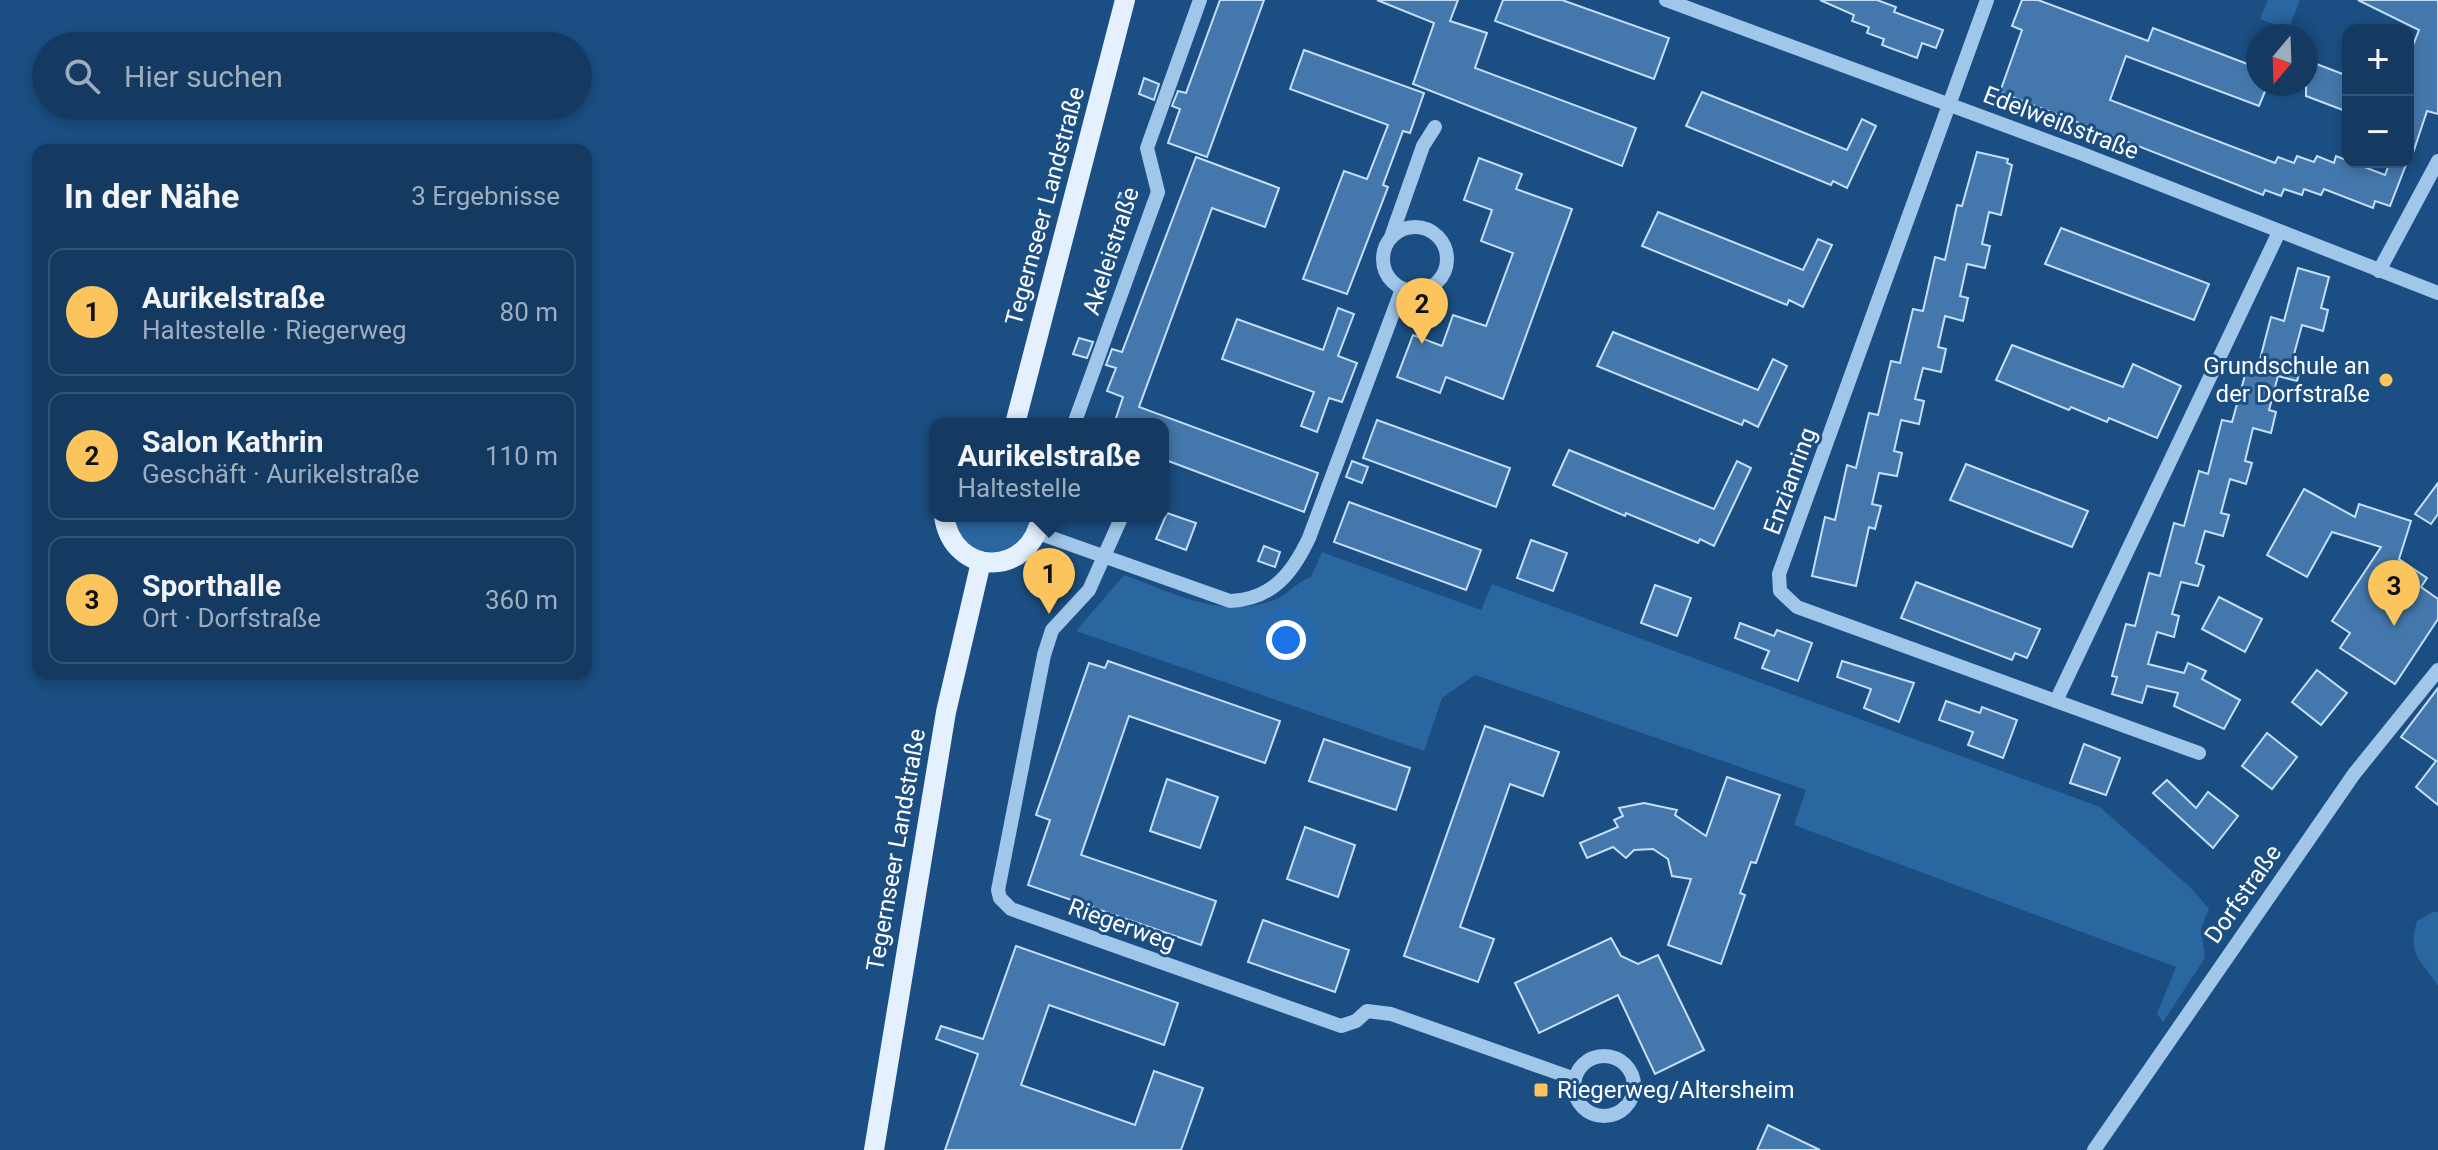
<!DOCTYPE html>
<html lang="de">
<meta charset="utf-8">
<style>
:root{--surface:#143a62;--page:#1d4168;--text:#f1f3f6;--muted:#9dadbe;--line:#335477;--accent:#fcc45d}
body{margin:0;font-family:Roboto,sans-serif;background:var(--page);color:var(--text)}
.controls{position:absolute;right:24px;top:24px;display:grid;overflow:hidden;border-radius:16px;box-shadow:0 4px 12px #0003}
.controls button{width:72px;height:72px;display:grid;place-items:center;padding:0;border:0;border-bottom:2px solid var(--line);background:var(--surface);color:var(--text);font:40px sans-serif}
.compass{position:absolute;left:2246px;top:24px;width:72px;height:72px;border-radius:50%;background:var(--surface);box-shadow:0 4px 12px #0003;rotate:199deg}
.you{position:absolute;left:1286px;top:640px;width:28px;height:28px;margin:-20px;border:6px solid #fff;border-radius:50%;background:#1a73e8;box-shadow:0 0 0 12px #1a73e833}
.badge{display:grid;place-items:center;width:52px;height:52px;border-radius:50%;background:var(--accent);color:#111;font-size:26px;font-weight:700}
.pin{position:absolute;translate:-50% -66px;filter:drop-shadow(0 2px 4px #0008)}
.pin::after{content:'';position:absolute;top:42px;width:28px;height:24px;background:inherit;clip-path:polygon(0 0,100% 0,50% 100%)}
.popup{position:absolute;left:929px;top:418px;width:240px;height:104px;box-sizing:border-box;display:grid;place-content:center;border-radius:16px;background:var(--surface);filter:drop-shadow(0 2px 6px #0005);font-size:26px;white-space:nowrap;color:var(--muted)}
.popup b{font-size:30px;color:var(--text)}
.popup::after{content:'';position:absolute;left:50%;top:100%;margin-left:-16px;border:16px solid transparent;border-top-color:var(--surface)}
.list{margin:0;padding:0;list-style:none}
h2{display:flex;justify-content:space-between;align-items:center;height:104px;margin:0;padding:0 32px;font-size:34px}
h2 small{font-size:26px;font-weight:400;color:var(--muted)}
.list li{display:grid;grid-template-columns:52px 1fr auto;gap:24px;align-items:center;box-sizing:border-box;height:128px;margin:0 16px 16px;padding:0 16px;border:2px solid var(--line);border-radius:16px}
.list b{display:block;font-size:30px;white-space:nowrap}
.list p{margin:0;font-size:26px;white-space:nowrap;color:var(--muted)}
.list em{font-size:26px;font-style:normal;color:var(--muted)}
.icon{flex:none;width:44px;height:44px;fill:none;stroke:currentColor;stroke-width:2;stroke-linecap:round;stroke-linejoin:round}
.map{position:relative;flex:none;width:2438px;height:1150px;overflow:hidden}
.search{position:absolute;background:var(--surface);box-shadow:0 4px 12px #0003;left:32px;top:32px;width:560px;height:88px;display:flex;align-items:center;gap:20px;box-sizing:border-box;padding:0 28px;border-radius:44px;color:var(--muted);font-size:30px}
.panel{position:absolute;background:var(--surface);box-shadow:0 4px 12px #0003;left:32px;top:144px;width:560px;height:536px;border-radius:16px}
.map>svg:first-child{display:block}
</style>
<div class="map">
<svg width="2438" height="1150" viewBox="0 0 2438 1150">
<rect width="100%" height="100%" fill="#1b4e82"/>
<g fill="#2a669f">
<path d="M 2268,0 L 2300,0 L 2288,30 L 2260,19 Z"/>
<path d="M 953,516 L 1029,516 L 1030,517 C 1023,555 995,558 964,545 Z"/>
<path d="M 1322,552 L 1481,610 L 1492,584 L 2100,807 L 2192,889 L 2209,909 L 2201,928 L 2205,958 L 2163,1022 L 2157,1014 L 2176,967 L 1794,825 L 1806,790 L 1475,675 L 1442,698 L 1424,751 L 1076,631 L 1124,575 C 1177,594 1218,619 1274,600 C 1288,595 1296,582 1311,577 Z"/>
<path d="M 2433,912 L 2438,912 L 2438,986 C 2421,960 2407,954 2417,921 Z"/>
</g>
<g fill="#4478ac" stroke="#c5dff8" stroke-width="2">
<path d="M 1220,0 L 1264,0 L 1207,157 L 1168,143 L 1180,109 L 1172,106 L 1178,91 L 1186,93 Z"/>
<path d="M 1377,0 L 1458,0 L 1450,21 L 1487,33 L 1475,68 L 1636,128 L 1622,166 L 1413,84 L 1434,23 Z"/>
<path d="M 1503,0 L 1562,0 L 1669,38 L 1654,79 L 1495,21 Z"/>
<path d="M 1820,0 L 1877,0 L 1896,7 L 1894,12 L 1943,30 L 1936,48 L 1922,43 L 1917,58 L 1882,45 L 1884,39 L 1867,33 L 1869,27 L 1852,21 L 1854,15 Z"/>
<path d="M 2022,0 L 2038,0 L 2148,41 L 2153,28 L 2258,68 L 2258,84 L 2268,84 L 2259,106 L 2126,56 L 2110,100 L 2275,163 L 2278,157 L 2294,163 L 2297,156 L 2314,162 L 2317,156 L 2334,163 L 2336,156 L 2385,175 L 2390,162 L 2407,162 L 2390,206 L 2375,201 L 2373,208 L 2324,189 L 2321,195 L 2304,189 L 2302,195 L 2284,189 L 2281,196 L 2265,190 L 2263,195 L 2000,92 L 2022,30 L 2012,26 Z"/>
<path d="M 2358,0 L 2438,0 L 2438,114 L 2427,111 L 2411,159 L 2408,58 L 2419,30 Z"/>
<path d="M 1304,50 L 1424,93 L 1410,133 L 1403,131 L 1383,185 L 1388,187 L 1347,294 L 1303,279 L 1344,171 L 1367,179 L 1388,125 L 1290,89 Z"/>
<path d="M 2306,60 L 2348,76 L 2348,112 L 2306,96 Z"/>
<path d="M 1144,78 L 1159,84 L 1154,100 L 1139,94 Z"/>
<path d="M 1702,92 L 1847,150 L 1862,119 L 1876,126 L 1847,188 L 1833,181 L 1831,185 L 1686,126 Z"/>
<path d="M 1977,152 L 2008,159 L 2007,163 L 2012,165 L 2001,215 L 1989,212 L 1982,244 L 1990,246 L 1985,268 L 1967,264 L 1960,296 L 1968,298 L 1963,321 L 1945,316 L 1938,347 L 1946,349 L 1941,372 L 1923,368 L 1915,399 L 1924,401 L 1919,424 L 1901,420 L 1894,451 L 1902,453 L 1897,476 L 1879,473 L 1872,504 L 1881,506 L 1875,529 L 1869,527 L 1856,586 L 1812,576 L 1825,517 L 1835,520 L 1847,465 L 1856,468 L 1869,413 L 1878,415 L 1891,361 L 1900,363 L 1913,309 L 1923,311 L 1935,257 L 1945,260 L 1957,205 L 1962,206 Z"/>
<path d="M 1196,157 L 1279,188 L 1265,227 L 1212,208 L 1139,407 L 1318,473 L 1304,512 L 1163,459 L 1163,424 L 1114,424 L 1123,397 L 1107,391 L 1116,368 L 1106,365 L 1112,349 L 1122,352 Z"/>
<path d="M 1479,158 L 1522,174 L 1516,189 L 1572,209 L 1503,399 L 1446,377 L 1440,393 L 1397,377 L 1413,335 L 1442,346 L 1453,315 L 1486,326 L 1513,253 L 1481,241 L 1492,210 L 1464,200 Z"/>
<path d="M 1120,193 L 1135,198 L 1130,214 L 1114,209 Z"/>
<path d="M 1658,212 L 1803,270 L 1818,239 L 1832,245 L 1803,307 L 1789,300 L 1787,305 L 1642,246 Z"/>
<path d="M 2061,228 L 2209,284 L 2194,320 L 2045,264 Z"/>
<path d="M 2298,268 L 2329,277 L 2321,308 L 2328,310 L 2323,331 L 2302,325 L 2293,358 L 2303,360 L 2297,381 L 2278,376 L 2269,410 L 2276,412 L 2271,433 L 2253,428 L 2245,461 L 2252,463 L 2246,484 L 2230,479 L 2221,513 L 2229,515 L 2223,536 L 2205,531 L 2196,563 L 2204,566 L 2198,586 L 2181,582 L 2172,614 L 2179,616 L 2174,637 L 2157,632 L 2148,664 L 2184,673 L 2188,663 L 2206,671 L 2202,679 L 2240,700 L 2224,729 L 2174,706 L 2178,693 L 2147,686 L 2142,703 L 2112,694 L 2117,677 L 2112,676 L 2126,624 L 2135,626 L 2149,573 L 2160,576 L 2174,523 L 2184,526 L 2199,471 L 2208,474 L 2222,420 L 2232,422 L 2247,368 L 2257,371 L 2271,317 L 2284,321 Z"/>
<path d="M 1338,308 L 1354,314 L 1338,356 L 1357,363 L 1342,402 L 1329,398 L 1317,432 L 1301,426 L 1314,392 L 1222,359 L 1237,319 L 1323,350 Z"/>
<path d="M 1613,332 L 1758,390 L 1773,359 L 1787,366 L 1758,427 L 1744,420 L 1742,425 L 1597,366 Z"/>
<path d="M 1079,338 L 1093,342 L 1087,358 L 1073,354 Z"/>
<path d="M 2012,345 L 2123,387 L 2133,364 L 2181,386 L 2157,438 L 2109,418 L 2107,422 L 2071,407 L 2069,410 L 1996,380 Z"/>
<path d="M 1377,420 L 1510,468 L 1496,507 L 1363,458 Z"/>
<path d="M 1569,450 L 1714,509 L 1737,461 L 1751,468 L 1714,546 L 1700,539 L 1698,543 L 1626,513 L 1625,516 L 1553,485 Z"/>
<path d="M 1352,461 L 1368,467 L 1362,483 L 1346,477 Z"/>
<path d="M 1966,464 L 2088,511 L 2072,547 L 1950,500 Z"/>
<path d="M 2438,483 L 2438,514 L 2431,524 L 2415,514 Z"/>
<path d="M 2304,489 L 2355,517 L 2359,504 L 2411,521 L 2399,559 L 2427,578 L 2421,587 L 2438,599 L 2438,619 L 2395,684 L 2340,648 L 2350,633 L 2332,621 L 2381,547 L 2332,532 L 2307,577 L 2267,555 Z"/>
<path d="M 1349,502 L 1481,550 L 1466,590 L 1334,542 Z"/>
<path d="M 1167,513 L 1196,523 L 1186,550 L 1156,539 Z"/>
<path d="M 1531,540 L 1567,553 L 1553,591 L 1517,578 Z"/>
<path d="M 1264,546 L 1280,552 L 1275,567 L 1258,561 Z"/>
<path d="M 1916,582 L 2040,629 L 2027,658 L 2015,653 L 2012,660 L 1901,618 Z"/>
<path d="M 1655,585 L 1691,598 L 1677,636 L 1641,623 Z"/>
<path d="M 2219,597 L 2262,619 L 2245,652 L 2202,629 Z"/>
<path d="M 1740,623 L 1774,636 L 1777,630 L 1812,643 L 1798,681 L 1762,668 L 1769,651 L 1735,638 Z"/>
<path d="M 1108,661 L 1280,721 L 1265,763 L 1129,716 L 1081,855 L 1216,901 L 1201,945 L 1028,885 L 1050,820 L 1036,815 L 1089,663 L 1105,668 Z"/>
<path d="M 1842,661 L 1914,683 L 1899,722 L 1864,708 L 1871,689 L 1837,677 Z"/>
<path d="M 2317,670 L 2347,693 L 2321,725 L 2292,702 Z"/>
<path d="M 2438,688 L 2438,805 L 2416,787 L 2436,761 L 2401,737 Z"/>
<path d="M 1946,701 L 1980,713 L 1982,707 L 2017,720 L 2003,758 L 1968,745 L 1973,732 L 1939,720 Z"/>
<path d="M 1485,726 L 1559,752 L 1543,796 L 1510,784 L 1460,927 L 1494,939 L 1478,982 L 1404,956 Z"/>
<path d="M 2267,733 L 2297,757 L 2272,789 L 2242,766 Z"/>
<path d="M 1324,739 L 1410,768 L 1396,810 L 1309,781 Z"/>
<path d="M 2084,744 L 2120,758 L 2106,795 L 2070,783 Z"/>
<path d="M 1727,777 L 1780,795 L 1756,863 L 1751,862 L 1740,893 L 1745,895 L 1721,964 L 1668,945 L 1691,879 L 1672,876 L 1668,859 L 1653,849 L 1634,850 L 1626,858 L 1613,847 L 1587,858 L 1580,843 L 1618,827 L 1614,820 L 1623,816 L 1619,808 L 1644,803 L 1677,810 L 1675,815 L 1706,836 Z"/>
<path d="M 1167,779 L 1218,797 L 1200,848 L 1150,831 Z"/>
<path d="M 2167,780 L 2196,808 L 2208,792 L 2238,816 L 2213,848 L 2153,793 Z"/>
<path d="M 1305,827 L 1355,845 L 1338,897 L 1287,879 Z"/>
<path d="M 1263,920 L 1349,950 L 1335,992 L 1248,962 Z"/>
<path d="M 1611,938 L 1621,956 L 1638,964 L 1658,955 L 1704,1050 L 1655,1074 L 1618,995 L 1539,1033 L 1515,983 Z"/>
<path d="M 1016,946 L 1178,1003 L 1164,1045 L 1049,1005 L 1021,1085 L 1135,1125 L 1154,1071 L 1203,1088 L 1181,1150 L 945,1150 L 978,1054 L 936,1039 L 941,1026 L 983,1039 Z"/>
<path d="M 1768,1125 L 1820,1150 L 1757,1150 Z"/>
</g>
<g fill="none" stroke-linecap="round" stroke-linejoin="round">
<g stroke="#a0c6ea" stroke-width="14">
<path d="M 1666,0 L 2080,153 L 2438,293"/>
<path d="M 1987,0 L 1779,574 L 1780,591 L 1797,607 L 2199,753"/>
<circle cx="1415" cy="259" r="32"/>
<path d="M 1391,237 L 1423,146 L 1435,127"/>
<path d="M 2379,271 L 2438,161"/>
<path d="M 1074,424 L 1158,192 L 1147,148 L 1200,0"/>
<path d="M 1122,516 L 1089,590 L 1052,630 L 1044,655 L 998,890 L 1000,898 L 1011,909 L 1341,1026 L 1356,1021 L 1367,1011 L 1391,1014 L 1575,1079"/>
<path d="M 1038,533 L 1230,601 C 1272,599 1292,574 1309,538 L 1402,289"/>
<path d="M 2056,701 L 2279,232"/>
<circle cx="1604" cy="1086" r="30"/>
<path d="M 2094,1150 L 2354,774 L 2438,670"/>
</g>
<g stroke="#e4f0fe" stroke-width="20">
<path d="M 1015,424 L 1125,0"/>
<path d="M 944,516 C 953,578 1031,578 1041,516"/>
<path d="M 874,1150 L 946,712 L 981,562"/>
</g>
</g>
<g fill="#fcc45d" stroke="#1b4e82" stroke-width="3">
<circle cx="2386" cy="380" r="8"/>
<rect x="1533" y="1082" width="16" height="16" rx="4"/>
</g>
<g text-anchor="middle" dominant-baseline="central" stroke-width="6" stroke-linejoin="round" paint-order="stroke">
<g font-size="24" fill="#fff" stroke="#1b4e82">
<text transform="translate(2061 123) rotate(21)">Edelweißstraße</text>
<text transform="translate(1045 206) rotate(-75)">Tegernseer Landstraße</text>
<text transform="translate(1111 251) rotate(-72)">Akeleistraße</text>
<text transform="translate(1790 481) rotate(-70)">Enzianring</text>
<text transform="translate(896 850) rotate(-80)">Tegernseer Landstraße</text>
<text transform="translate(2243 894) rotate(-55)">Dorfstraße</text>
<text transform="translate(1122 925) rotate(20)">Riegerweg</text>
</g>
<g font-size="24" fill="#fff" stroke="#1b4e82" text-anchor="end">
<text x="2370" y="366">Grundschule an<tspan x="2370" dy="28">der Dorfstraße</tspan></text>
<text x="1557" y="1090" text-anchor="start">Riegerweg/Altersheim</text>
</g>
</g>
</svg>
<div class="controls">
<button>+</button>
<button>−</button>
</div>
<svg class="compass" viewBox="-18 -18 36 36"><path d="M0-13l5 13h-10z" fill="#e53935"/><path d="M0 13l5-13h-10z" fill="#9dadbe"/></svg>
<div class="you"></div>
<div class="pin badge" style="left:1049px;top:614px">1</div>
<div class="popup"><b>Aurikelstraße</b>Haltestelle</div>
<div class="pin badge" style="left:1422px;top:344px">2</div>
<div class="pin badge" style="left:2394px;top:626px">3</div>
<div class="search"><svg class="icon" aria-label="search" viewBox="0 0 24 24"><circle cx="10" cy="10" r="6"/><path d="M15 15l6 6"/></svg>Hier suchen</div>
<section class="panel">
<h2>In der Nähe<small>3 Ergebnisse</small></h2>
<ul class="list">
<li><span class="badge">1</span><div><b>Aurikelstraße</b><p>Haltestelle · Riegerweg</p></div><em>80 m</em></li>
<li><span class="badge">2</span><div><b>Salon Kathrin</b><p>Geschäft · Aurikelstraße</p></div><em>110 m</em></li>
<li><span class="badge">3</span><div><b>Sporthalle</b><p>Ort · Dorfstraße</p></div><em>360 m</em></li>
</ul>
</section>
</div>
